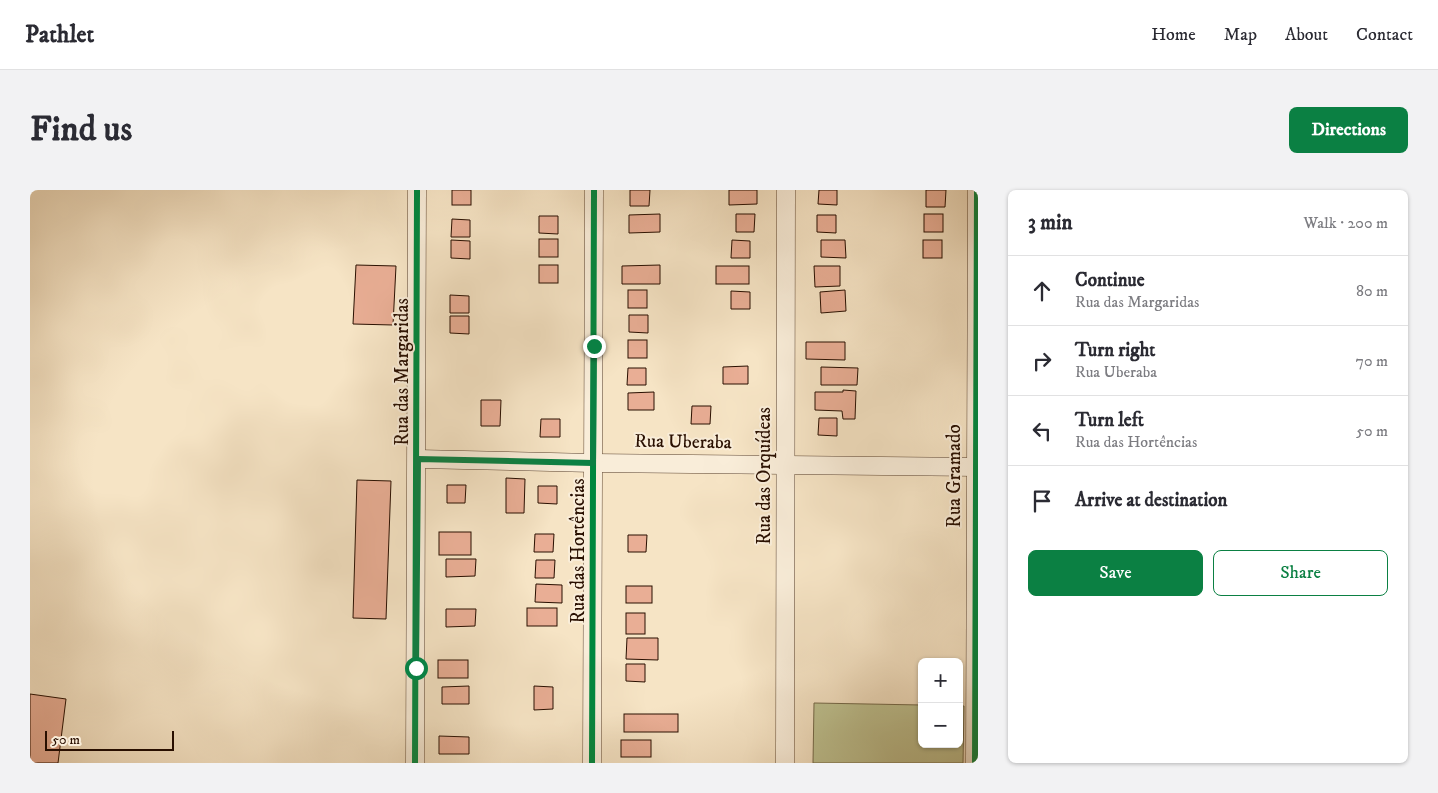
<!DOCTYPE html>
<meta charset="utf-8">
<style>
:root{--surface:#fff;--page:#f2f2f3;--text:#2b2b33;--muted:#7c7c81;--line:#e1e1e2;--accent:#0b8043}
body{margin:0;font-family:"IM FELL DW Pica",serif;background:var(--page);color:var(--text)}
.controls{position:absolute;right:15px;bottom:15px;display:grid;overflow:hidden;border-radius:8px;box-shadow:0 1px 4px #0004}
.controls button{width:45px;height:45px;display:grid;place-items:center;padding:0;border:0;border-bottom:1px solid var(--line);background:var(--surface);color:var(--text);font:25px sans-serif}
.scale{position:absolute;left:15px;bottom:12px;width:129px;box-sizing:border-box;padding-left:5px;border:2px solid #290f00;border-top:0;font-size:14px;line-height:18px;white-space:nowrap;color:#290f00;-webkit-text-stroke:4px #f9edd9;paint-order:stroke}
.stop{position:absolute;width:15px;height:15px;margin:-11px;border:4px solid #0b8043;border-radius:50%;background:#fff}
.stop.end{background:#0b8043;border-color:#fff;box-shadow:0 1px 5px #0008}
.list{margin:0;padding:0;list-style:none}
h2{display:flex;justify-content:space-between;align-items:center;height:65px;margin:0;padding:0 20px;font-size:21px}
h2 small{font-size:16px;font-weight:400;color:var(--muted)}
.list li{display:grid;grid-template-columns:32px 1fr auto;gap:15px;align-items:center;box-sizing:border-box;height:70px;padding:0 20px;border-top:1px solid var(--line)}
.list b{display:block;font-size:19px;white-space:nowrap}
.list p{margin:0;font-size:16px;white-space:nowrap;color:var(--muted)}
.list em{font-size:16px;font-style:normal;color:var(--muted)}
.actions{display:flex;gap:10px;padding:15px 20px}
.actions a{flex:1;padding:11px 0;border:1px solid var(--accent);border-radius:8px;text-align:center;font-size:18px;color:var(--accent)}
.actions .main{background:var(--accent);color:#fff}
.icon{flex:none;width:28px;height:28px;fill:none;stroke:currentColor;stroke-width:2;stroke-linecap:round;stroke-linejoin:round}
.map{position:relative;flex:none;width:948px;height:573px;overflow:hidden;border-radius:8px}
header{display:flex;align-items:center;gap:30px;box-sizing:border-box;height:70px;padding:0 25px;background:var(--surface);border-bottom:1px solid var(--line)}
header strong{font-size:24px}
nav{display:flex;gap:28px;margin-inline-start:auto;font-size:18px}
.intro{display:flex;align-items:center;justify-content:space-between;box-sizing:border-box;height:120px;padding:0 30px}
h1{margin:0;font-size:35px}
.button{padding:12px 22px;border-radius:8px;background:var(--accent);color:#fff;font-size:18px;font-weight:700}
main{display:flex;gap:30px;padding:0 30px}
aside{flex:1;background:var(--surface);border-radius:8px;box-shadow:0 1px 4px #0004}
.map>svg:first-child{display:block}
</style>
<header>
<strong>Pathlet</strong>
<nav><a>Home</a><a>Map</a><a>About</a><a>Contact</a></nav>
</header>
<div class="intro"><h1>Find us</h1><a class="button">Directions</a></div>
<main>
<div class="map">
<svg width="948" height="573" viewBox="0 0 948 573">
<rect width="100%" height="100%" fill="#f6e4c5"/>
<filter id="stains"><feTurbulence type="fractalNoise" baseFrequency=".004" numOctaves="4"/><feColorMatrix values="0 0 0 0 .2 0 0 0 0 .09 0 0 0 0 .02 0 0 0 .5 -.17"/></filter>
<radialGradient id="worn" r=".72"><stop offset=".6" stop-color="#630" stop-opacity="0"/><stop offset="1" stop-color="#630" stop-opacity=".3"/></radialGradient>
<path fill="#bfc392" stroke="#746949" d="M 784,513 L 892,515 L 892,554 L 929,554 L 929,516 L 934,516 L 933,573 L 783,573 Z"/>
<g fill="#e9ae95" stroke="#290f00">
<rect x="422" y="0" width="19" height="15"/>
<path d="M 600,0 L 620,0 L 619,16 L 600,16 Z"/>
<path d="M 699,0 L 727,0 L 727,14 L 699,15 Z"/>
<path d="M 789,0 L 807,0 L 807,15 L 788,14 Z"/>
<path d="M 896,0 L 916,0 L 915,17 L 896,17 Z"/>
<path d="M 630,24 L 630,42 L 599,43 L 599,25 Z"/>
<path d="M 706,24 L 725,24 L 724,42 L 706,42 Z"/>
<rect x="894" y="24" width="19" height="18"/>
<path d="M 787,25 L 806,25 L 806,43 L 787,42 Z"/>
<path d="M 509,26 L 528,26 L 528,44 L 509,43 Z"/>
<path d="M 422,29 L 440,30 L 440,47 L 421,47 Z"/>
<rect x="509" y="49" width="19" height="18"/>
<path d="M 421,50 L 440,51 L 440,69 L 421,68 Z"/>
<path d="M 702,50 L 720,51 L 720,68 L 701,68 Z"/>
<path d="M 791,50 L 815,50 L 816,68 L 791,67 Z"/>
<rect x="893" y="50" width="19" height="18"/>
<path d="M 326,75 L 366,76 L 363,135 L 323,134 Z"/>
<rect x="509" y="75" width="19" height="18"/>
<path d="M 630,75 L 630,94 L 592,94 L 592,76 Z"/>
<rect x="686" y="76" width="33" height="18"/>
<path d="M 784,76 L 810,76 L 810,96 L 785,97 Z"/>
<rect x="598" y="100" width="19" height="18"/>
<path d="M 815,100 L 816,121 L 791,123 L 790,102 Z"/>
<path d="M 701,101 L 720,102 L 720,119 L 701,119 Z"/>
<path d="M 420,105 L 439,106 L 439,123 L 420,123 Z"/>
<path d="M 599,125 L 618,125 L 618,143 L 599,142 Z"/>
<path d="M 420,126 L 439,126 L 439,144 L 420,143 Z"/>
<rect x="598" y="150" width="19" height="18"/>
<path d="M 776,152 L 815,152 L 815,170 L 776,169 Z"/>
<path d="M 718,176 L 718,194 L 693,194 L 693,177 Z"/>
<path d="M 791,177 L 828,178 L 827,195 L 791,195 Z"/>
<path d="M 598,178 L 616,178 L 616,195 L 597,195 Z"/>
<path d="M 813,200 L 826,201 L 825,229 L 813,229 L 812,221 L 785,220 L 785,202 L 813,202 Z"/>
<path d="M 624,202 L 624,220 L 598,220 L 598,203 Z"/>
<path d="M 451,210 L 471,210 L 470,236 L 451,236 Z"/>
<path d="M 662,216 L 681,216 L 680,234 L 661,234 Z"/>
<path d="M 789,228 L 807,228 L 807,246 L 788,245 Z"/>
<path d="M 511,229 L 530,229 L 530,247 L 510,247 Z"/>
<path d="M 476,288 L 495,289 L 494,323 L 476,323 Z"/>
<path d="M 327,290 L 361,291 L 356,429 L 323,428 Z"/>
<path d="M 417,295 L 436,295 L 435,313 L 417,313 Z"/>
<path d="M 508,296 L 527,296 L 527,314 L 508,313 Z"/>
<rect x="409" y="342" width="32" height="23"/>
<path d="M 505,344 L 524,344 L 523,362 L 504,362 Z"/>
<path d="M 598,345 L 617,345 L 616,362 L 598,362 Z"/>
<path d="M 416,369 L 446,369 L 445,386 L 416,387 Z"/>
<path d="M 506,370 L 525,370 L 524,388 L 505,388 Z"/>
<path d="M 506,394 L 532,395 L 532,413 L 505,412 Z"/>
<rect x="596" y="396" width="26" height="17"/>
<rect x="497" y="418" width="30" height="18"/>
<path d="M 416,419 L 446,419 L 445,436 L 416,437 Z"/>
<rect x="596" y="423" width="19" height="21"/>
<path d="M 597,448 L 628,448 L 628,470 L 596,469 Z"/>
<rect x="408" y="470" width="30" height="18"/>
<path d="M 596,474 L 615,474 L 615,492 L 596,491 Z"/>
<path d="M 439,496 L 439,514 L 412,514 L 412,497 Z"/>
<path d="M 504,496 L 523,497 L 523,519 L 504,520 Z"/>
<path d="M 0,504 L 36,509 L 28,573 L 0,573 Z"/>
<rect x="594" y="524" width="54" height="18"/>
<path d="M 409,546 L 439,547 L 439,564 L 409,564 Z"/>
<rect x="591" y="550" width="30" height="17"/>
</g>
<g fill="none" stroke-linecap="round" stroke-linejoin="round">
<defs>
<g id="minor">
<path d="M 388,269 L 563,273 L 948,277"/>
<path d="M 385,573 L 387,0"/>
<path d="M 562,573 L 564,0"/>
<path d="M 755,573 L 756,0"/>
<path d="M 945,573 L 947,0"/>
</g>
</defs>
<use href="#minor" stroke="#5c4431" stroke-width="19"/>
<use href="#minor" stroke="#f9edd9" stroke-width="18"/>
<defs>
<g id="cycleway">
<path d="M 385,573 L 387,0"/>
<path d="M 562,573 L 564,0"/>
<path d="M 945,573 L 947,0"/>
</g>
</defs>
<use href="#cycleway" stroke="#f9edd9" stroke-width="9"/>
<use href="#cycleway" stroke="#00873e" stroke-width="6"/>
</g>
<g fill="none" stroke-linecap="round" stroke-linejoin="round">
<path stroke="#0b8043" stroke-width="6" d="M 386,478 L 388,269 L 563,273 L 564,156"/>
</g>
<g text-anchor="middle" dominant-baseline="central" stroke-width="4" stroke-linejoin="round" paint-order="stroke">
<g font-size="19" fill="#290f00" stroke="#f9edd9">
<text transform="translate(372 182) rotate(-90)">Rua das Margaridas</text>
<text transform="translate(653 252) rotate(1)">Rua Uberaba</text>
<text transform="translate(734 286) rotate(-90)">Rua das Orquídeas</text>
<text transform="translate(924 286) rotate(-90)">Rua Gramado</text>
<text transform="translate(548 361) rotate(-90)">Rua das Hortências</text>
</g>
</g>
<rect width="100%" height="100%" filter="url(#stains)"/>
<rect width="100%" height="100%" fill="url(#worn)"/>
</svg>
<div class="controls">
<button>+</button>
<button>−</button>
</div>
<div class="scale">50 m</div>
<div class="stop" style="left:386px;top:478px"></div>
<div class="stop end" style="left:564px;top:156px"></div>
</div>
<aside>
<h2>3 min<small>Walk · 200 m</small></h2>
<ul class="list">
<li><svg class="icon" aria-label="ahead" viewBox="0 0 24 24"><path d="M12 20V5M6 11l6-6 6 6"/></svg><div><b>Continue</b><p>Rua das Margaridas</p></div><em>80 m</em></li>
<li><svg class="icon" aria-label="right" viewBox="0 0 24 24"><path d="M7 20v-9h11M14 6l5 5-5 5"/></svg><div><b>Turn right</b><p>Rua Uberaba</p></div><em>70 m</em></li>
<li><svg class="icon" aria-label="left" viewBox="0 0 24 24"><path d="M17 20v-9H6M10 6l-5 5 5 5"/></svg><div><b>Turn left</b><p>Rua das Hortências</p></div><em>50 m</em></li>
<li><svg class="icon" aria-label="arrive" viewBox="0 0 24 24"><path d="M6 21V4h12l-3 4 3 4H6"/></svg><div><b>Arrive at destination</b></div></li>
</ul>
<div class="actions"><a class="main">Save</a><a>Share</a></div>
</aside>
</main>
